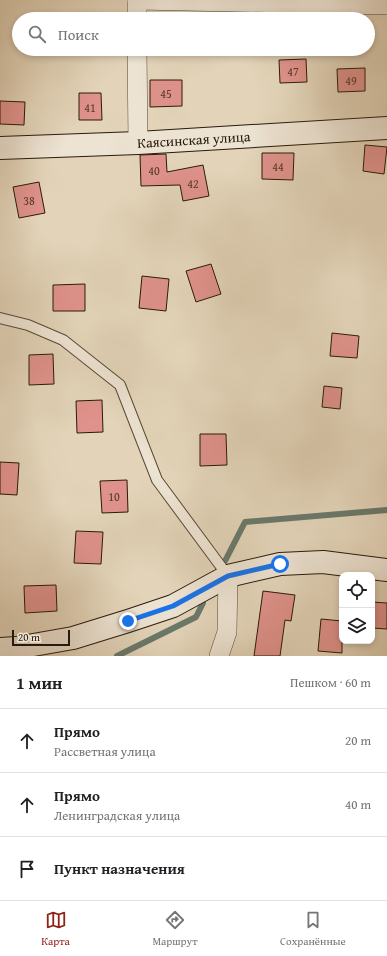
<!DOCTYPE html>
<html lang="ru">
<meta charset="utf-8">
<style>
:root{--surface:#fff;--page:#f6f6f6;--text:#202124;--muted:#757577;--line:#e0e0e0;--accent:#8f2418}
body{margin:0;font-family:"Gentium Book Plus",serif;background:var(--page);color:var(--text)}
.controls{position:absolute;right:12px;bottom:12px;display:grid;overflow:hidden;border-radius:8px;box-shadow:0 2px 6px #0003}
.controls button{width:36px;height:36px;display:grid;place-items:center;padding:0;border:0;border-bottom:1px solid var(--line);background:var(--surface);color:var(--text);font:20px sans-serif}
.scale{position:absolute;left:12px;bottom:10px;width:58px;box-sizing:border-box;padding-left:4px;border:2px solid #291b0b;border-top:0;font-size:11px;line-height:14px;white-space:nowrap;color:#291b0b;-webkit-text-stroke:3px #ede3d2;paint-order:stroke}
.stop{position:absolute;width:12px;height:12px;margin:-9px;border:3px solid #1a73e8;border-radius:50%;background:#fff}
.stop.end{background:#1a73e8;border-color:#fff;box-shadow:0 1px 4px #0008}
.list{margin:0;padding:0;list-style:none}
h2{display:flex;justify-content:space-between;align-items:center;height:52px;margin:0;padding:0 16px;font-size:17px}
h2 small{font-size:13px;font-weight:400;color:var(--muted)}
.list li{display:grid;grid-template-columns:26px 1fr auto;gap:12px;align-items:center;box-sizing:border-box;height:64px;padding:0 16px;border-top:1px solid var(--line)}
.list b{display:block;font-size:15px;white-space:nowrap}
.list p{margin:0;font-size:13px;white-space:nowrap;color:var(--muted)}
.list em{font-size:13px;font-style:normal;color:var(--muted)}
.icon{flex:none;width:22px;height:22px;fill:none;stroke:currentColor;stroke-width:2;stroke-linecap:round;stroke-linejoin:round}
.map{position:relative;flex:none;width:387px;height:656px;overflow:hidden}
.search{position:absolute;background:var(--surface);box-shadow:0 2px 6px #0003;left:12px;right:12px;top:12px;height:44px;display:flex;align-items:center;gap:10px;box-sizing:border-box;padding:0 14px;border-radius:22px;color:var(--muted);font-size:15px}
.sheet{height:244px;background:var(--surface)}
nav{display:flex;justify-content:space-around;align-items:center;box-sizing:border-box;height:56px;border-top:1px solid var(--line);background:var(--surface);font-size:11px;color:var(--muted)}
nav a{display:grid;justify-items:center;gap:2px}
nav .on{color:var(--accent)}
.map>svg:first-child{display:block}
</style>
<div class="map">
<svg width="387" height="656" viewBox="0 0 387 656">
<rect width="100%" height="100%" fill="#e3d4b9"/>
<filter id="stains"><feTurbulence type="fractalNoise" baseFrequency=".005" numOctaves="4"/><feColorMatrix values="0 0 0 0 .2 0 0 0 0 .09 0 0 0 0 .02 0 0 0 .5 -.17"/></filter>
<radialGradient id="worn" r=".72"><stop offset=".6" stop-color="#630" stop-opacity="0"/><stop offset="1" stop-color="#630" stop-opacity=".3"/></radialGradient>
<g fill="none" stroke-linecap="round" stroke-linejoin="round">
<g stroke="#6a796c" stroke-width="6">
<path d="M 225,561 L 245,522 L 387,510"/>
<path d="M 117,656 L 196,617 L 203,603"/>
</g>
</g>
<g fill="#df928b" stroke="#291b0b">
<path d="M 306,59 L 307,82 L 280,83 L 279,60 Z"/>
<path d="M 365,68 L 365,91 L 338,92 L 337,69 Z"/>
<path d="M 150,80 L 182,80 L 182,106 L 150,107 Z"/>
<path d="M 79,93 L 101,93 L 102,120 L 79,120 Z"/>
<path d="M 0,101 L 25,102 L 24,125 L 0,124 Z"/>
<path d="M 365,145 L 387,147 L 384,174 L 363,171 Z"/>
<path d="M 262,153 L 294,153 L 293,180 L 262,179 Z"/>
<path d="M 166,154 L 167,172 L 203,165 L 209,196 L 183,201 L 180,185 L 141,186 L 140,155 Z"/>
<path d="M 39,182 L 45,213 L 19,218 L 13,187 Z"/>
<path d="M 211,264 L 221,294 L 196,302 L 186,271 Z"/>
<path d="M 142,276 L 169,279 L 166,311 L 139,308 Z"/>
<path d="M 85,284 L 85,311 L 53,311 L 53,285 Z"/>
<path d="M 332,333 L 359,336 L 357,358 L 330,356 Z"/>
<path d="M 53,354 L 54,384 L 29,385 L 29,355 Z"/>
<path d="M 324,386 L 342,388 L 340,409 L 322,407 Z"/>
<path d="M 102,400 L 103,432 L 77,433 L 76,401 Z"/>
<path d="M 200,434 L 226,434 L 227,465 L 200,466 Z"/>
<path d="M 0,462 L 19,463 L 17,495 L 0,494 Z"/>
<path d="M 127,480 L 128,512 L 102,513 L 100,481 Z"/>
<path d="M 76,531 L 103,532 L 101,564 L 74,563 Z"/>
<path d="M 56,585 L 57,611 L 25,613 L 24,586 Z"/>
<path d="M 263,591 L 295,595 L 291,621 L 285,620 L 280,656 L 254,656 Z"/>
<path d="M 372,602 L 387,603 L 387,629 L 372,628 Z"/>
<path d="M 321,619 L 342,621 L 342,653 L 318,651 Z"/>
</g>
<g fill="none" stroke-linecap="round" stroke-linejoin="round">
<defs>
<path id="lane" d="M 0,318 L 28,325 L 63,340 L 120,385 L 157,480 L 228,576"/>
<g id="street">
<path d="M 137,0 L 387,5"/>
<path d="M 137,0 L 137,19"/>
<path d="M 137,49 L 138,143"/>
<path d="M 219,656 L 227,632 L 228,576"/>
</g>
<g id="secondary">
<path id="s1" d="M 0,148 L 138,143 L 387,128"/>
<path d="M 0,649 L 16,648 L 73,638 L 128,621 L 173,606 L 228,576 L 280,564 L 323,562 L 387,570"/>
</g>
</defs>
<use href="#lane" stroke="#584936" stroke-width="12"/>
<use href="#street" stroke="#584936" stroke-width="20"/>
<use href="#secondary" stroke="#291b0b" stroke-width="24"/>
<use href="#lane" stroke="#ede3d2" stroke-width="10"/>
<use href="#street" stroke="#ede3d2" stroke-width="19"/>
<use href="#secondary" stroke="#ede3d2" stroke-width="22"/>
</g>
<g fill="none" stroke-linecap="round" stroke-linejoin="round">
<path stroke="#1a73e8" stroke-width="5" d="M 128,621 L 173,606 L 228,576 L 280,564"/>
</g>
<g text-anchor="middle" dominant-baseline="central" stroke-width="4" stroke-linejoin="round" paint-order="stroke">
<g font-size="12" fill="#56392b">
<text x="293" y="71">47</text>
<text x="351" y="80">49</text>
<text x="166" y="93">45</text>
<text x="90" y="107">41</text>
<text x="278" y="166">44</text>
<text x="154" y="170">40</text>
<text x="193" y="183">42</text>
<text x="29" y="200">38</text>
<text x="114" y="496">10</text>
</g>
<g font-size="14" fill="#291b0b" stroke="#ede3d2">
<text stroke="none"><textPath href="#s1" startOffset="194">Каясинская улица</textPath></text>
</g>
</g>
<rect width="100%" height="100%" filter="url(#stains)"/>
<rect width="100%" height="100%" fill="url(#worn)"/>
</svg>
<div class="controls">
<button><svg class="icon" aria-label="locate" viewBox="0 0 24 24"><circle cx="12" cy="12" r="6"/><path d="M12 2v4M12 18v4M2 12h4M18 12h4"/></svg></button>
<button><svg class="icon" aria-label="layers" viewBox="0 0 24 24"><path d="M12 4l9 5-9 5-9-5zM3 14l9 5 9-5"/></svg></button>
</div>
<div class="scale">20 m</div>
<div class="stop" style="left:280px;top:564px"></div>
<div class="stop end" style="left:128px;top:621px"></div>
<div class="search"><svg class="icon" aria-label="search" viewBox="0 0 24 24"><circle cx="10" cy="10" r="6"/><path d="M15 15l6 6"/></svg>Поиск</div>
</div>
<section class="sheet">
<h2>1 мин<small>Пешком · 60 m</small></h2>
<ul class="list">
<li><svg class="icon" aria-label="ahead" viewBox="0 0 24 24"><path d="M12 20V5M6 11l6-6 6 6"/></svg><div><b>Прямо</b><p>Рассветная улица</p></div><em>20 m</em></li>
<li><svg class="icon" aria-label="ahead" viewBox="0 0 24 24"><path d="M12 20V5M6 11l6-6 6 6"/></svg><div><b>Прямо</b><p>Ленинградская улица</p></div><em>40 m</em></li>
<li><svg class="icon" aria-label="arrive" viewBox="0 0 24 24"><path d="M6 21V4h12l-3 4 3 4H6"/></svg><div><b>Пункт назначения</b></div></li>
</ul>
</section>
<nav>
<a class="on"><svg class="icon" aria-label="map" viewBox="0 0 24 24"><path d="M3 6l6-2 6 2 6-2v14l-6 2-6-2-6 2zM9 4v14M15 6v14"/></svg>Карта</a>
<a><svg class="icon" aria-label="directions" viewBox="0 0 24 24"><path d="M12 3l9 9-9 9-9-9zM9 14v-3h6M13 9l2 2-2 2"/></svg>Маршрут</a>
<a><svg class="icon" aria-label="saved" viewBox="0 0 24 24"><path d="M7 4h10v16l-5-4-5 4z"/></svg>Сохранённые</a>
</nav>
